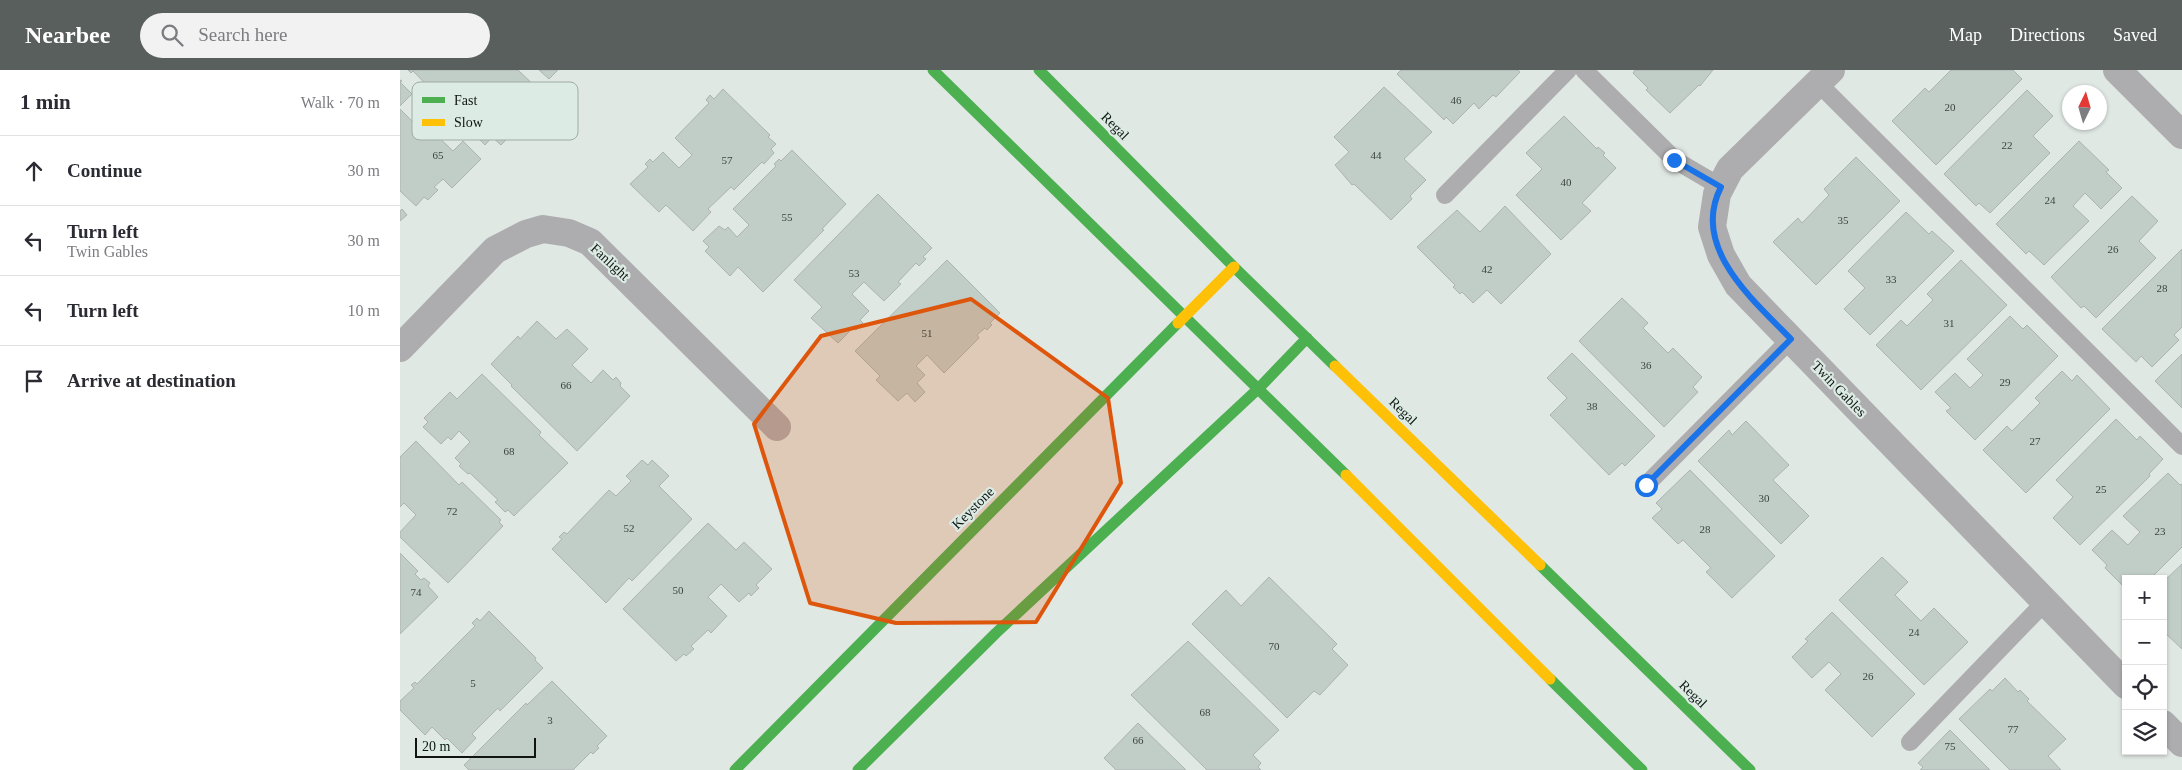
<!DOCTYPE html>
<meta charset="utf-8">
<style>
:root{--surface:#fff;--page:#f2f2f3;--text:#2b2b33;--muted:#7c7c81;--line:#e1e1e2;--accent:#595f5c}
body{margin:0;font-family:"Times New Roman",serif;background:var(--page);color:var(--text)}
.controls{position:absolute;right:15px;bottom:15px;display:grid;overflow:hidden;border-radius:0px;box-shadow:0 1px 4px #0004}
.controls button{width:45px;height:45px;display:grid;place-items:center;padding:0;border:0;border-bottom:1px solid var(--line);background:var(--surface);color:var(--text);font:25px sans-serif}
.compass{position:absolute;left:1662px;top:15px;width:45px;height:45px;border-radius:50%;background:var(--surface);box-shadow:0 1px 4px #0004;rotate:5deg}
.scale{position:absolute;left:15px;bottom:12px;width:121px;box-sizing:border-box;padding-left:5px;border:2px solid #101512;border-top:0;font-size:14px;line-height:18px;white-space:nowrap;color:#101512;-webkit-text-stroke:4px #dcebe4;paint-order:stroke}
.stop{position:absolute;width:15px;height:15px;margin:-11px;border:4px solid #1a73e8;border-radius:50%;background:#fff}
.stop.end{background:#1a73e8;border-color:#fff;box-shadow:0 1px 5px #0008}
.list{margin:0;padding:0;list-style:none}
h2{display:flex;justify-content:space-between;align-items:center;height:65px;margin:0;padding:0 20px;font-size:21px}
h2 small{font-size:16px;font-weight:400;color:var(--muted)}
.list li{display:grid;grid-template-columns:32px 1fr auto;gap:15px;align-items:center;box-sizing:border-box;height:70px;padding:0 20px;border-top:1px solid var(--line)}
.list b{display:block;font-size:19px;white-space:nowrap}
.list p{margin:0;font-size:16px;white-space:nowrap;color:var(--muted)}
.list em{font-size:16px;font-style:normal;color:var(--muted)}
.icon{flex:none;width:28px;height:28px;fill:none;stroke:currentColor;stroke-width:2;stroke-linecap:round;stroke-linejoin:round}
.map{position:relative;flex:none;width:1782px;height:700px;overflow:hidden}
header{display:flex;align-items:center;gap:30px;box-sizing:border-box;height:70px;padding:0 25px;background:var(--accent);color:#fff}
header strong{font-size:24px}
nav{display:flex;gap:28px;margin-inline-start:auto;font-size:18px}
.search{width:350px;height:45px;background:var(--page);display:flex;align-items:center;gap:12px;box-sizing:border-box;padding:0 18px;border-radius:28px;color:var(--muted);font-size:19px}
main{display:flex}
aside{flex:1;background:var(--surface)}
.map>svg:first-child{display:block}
</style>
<header>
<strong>Nearbee</strong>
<div class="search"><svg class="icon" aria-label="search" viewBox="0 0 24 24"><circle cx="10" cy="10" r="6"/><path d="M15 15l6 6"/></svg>Search here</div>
<nav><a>Map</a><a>Directions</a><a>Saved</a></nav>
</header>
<main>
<aside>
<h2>1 min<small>Walk · 70 m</small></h2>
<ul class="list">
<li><svg class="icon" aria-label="ahead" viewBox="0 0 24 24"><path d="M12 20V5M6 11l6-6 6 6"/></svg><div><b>Continue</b></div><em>30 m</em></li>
<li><svg class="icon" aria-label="left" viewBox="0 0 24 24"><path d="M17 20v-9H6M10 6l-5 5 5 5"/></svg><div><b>Turn left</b><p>Twin Gables</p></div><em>30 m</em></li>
<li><svg class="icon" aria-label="left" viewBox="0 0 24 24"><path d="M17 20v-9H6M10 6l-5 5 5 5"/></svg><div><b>Turn left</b></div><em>10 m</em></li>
<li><svg class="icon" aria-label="arrive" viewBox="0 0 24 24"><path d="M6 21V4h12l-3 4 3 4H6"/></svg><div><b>Arrive at destination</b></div></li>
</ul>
</aside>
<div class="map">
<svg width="1782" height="700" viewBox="0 0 1782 700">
<rect width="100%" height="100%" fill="#e0e8e4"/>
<g fill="#c1cdc7" stroke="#adb3b0">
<path d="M 8,0 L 118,0 L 137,18 L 135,21 L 139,26 L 117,49 L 122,54 L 101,75 L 92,67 L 85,75 L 74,64 L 81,57 L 73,49 L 83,39 L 73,28 L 56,45 L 42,34 L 43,32 L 13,1 L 11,3 Z"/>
<path d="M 139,0 L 158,0 L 149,9 Z"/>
<path d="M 1001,0 L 1118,0 L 1120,2 L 1096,27 L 1093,25 L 1079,39 L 1074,33 L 1053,54 L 1046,47 L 1044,50 L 997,4 Z"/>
<path d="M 1235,0 L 1313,0 L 1300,16 L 1299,15 L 1270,43 L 1246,20 L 1248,18 L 1233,3 Z"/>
<path d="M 1551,0 L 1613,0 L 1622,9 L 1536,95 L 1492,51 L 1525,18 L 1529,22 Z"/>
<path d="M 0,10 L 2,11 L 0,12 L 12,24 L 0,36 Z"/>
<path d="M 984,17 L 1032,62 L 1004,89 L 1026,110 L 1010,126 L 1012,129 L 991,150 L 954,114 L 952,115 L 935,95 L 949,82 L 934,67 Z"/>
<path d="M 323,19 L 370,65 L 368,67 L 376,74 L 371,79 L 374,83 L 364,94 L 362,92 L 334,120 L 331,117 L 308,139 L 311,142 L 293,161 L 266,135 L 259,142 L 230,114 L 248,97 L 245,94 L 250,89 L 253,92 L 263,82 L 279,98 L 292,85 L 275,68 L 309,33 L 306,30 L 310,25 L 314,29 Z"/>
<path d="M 1627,20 L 1653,46 L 1633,66 L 1650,83 L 1590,143 L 1579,133 L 1576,136 L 1544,104 Z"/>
<path d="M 0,39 L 24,63 L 29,58 L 53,81 L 63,71 L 81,89 L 52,118 L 43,109 L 34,117 L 38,120 L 28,130 L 24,127 L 16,136 L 0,121 Z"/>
<path d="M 1164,46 L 1197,79 L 1198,77 L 1205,83 L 1203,85 L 1216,98 L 1182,133 L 1191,141 L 1161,170 L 1116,125 L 1142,99 L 1126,83 Z"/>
<path d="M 1679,71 L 1709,100 L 1706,102 L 1722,118 L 1701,139 L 1685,123 L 1673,136 L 1689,151 L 1644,195 L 1629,181 L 1626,184 L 1596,154 Z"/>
<path d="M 392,80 L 446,134 L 422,159 L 424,160 L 363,222 L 338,197 L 330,206 L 305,181 L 309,177 L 303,171 L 319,156 L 325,160 L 328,157 L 337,167 L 349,155 L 333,139 L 376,96 L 374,94 L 379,89 L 381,91 Z"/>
<path d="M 1456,87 L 1500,131 L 1416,215 L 1373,172 L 1398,148 L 1402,153 L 1429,125 L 1424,119 Z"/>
<path d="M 478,124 L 532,178 L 523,187 L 526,189 L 519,196 L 516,193 L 498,212 L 501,214 L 484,231 L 464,212 L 452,224 L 469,241 L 460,250 L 463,253 L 456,260 L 453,258 L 438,273 L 411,248 L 422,237 L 394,210 Z"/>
<path d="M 1732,126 L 1758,151 L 1739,171 L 1756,188 L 1696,248 L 1684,236 L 1681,238 L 1651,207 Z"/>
<path d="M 1105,136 L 1151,184 L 1101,234 L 1087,220 L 1073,233 L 1062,222 L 1060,224 L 1053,217 L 1055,215 L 1017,177 L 1057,140 L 1080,162 Z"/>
<path d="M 2,139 L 7,145 L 0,151 L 0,141 Z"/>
<path d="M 1506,142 L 1529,164 L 1532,161 L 1554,181 L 1470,265 L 1444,239 L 1465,218 L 1448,201 Z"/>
<path d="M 1782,179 L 1782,257 L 1774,265 L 1779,270 L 1752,297 L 1741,286 L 1736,292 L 1702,259 Z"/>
<path d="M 547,190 L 600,243 L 590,253 L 592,255 L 587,260 L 585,258 L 577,265 L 579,268 L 544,303 L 527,285 L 516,296 L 525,305 L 517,313 L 525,322 L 515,332 L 507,323 L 498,331 L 476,310 L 480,306 L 455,281 Z"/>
<path d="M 1561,190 L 1607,235 L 1521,320 L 1476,275 L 1501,250 L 1507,256 L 1533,230 L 1527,224 Z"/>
<path d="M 1222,228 L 1248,253 L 1243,258 L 1268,283 L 1273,278 L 1302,307 L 1293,317 L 1298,322 L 1264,357 L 1179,271 Z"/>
<path d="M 1610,246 L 1623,259 L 1627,255 L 1658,286 L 1575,370 L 1546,341 L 1551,338 L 1535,322 L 1555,303 L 1570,318 L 1583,305 L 1567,289 Z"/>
<path d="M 137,251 L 156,269 L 167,259 L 188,279 L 172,295 L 191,313 L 203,300 L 213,310 L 216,307 L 221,313 L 220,316 L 230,326 L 177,381 L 111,316 L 112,315 L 91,294 L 118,266 L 120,269 Z"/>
<path d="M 1172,283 L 1255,366 L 1225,396 L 1222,393 L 1209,405 L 1150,345 L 1167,328 L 1147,308 Z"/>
<path d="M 1782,284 L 1782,338 L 1755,311 Z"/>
<path d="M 1662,301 L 1672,311 L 1677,305 L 1710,339 L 1626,423 L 1583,380 L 1607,356 L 1612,361 L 1640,333 L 1635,328 Z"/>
<path d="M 82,304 L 141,362 L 139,365 L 168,393 L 114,446 L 108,440 L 105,442 L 95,432 L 98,430 L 70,403 L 68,404 L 59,396 L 61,394 L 55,388 L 70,372 L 59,361 L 51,370 L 48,367 L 41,374 L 23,357 L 28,352 L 24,348 L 50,322 L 57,329 Z"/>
<path d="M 1716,349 L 1737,370 L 1740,366 L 1763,389 L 1749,404 L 1750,406 L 1680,475 L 1653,448 L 1673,427 L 1656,410 Z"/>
<path d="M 1346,351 L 1389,395 L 1373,410 L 1409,446 L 1381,474 L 1298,391 L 1329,360 L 1332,365 Z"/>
<path d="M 16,371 L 59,415 L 62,412 L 101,450 L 99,452 L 103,456 L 48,513 L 0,467 L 0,462 L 16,445 L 4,433 L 0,437 L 0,387 Z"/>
<path d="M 242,390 L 248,395 L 252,390 L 269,406 L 259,416 L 292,449 L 232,511 L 229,508 L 206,533 L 152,479 L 162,469 L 159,467 L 164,462 L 167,464 L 209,420 L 216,426 L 231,411 L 226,406 Z"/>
<path d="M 1290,400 L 1375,486 L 1332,528 L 1306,502 L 1311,498 L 1283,470 L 1278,474 L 1252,448 L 1262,439 L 1256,433 Z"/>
<path d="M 1768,403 L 1780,415 L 1782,414 L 1782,477 L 1750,509 L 1726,509 L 1726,519 L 1705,498 L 1707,495 L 1692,480 L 1712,460 L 1728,475 L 1740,462 L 1723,446 Z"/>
<path d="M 308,453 L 336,480 L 344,472 L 372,499 L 356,515 L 359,518 L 351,526 L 349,523 L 339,532 L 321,514 L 308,527 L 327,546 L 311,563 L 308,560 L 291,576 L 294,579 L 286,586 L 284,584 L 276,591 L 223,539 Z"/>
<path d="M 0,483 L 18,501 L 15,504 L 21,510 L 24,508 L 30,513 L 28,516 L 38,527 L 0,564 Z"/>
<path d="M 1482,487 L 1508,512 L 1495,525 L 1521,551 L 1534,538 L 1568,572 L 1524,615 L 1439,530 Z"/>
<path d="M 1782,494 L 1782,579 L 1763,561 L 1763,512 Z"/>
<path d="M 869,507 L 937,574 L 932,579 L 948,595 L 920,625 L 914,621 L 887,648 L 792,554 L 826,520 L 841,536 Z"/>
<path d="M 89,541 L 136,588 L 135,590 L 143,598 L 100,641 L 98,638 L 72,664 L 76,668 L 62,683 L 47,668 L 45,670 L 32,657 L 25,665 L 0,640 L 0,631 L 14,618 L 11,615 L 15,612 L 17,614 L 75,556 L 72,553 L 77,548 L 80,551 Z"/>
<path d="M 1432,542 L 1515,624 L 1472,667 L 1425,620 L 1441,604 L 1429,592 L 1412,608 L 1392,587 L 1408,571 L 1405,569 Z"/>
<path d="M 788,571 L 879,660 L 853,685 L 861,693 L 858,697 L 861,700 L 807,700 L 731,625 Z"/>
<path d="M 1605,608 L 1618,622 L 1620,620 L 1629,629 L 1627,631 L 1666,669 L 1648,686 L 1661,700 L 1610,700 L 1559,649 L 1590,619 L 1592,621 Z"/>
<path d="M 152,611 L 207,666 L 197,676 L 199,678 L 193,684 L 191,682 L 173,700 L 69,700 L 64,695 L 126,633 L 127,635 Z"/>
<path d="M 738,653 L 786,700 L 716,700 L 704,688 Z"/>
<path d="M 1550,660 L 1590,700 L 1520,700 L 1523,697 L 1518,693 Z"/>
</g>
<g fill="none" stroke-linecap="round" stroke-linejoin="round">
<g stroke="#adacae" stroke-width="18">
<path d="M 1184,0 L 1275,90 L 1321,117"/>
<path d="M 1418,13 L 1782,376"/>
<path d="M 1045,125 L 1168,0"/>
<path d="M 1246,415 L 1391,269"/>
<path d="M 1510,672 L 1645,532"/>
</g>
<g stroke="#adacae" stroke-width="28">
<path d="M 1431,0 L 1330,99 L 1317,124 L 1312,157 L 1321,185 L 1338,215 L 1726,615"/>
<path d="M 1717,0 L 1782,65"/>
<path d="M 0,278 L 95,180 L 126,164 L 143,159 L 169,163 L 190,172 L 377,357"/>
<path d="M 1763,654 L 1782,673"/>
</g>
<g stroke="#4caf50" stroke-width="11">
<path d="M 533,0 L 946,405"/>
<path d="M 639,0 L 834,197 L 935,296"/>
<path d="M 1140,495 L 1350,700"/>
<path d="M 1150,609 L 1242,700"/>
<path d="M 335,700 L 778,253"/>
<path d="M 458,700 L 596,563 L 859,318 L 907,268"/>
</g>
<g stroke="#ffc107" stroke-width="11">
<path d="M 778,253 L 834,197"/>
<path d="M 935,296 L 1140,495"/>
<path d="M 946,405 L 1150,609"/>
</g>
</g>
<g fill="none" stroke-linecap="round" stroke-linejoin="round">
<path stroke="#1a73e8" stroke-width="6" d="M 1246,415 L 1391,269 C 1353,230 1290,177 1321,117 L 1274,90"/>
</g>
<path fill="#dd560c" fill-opacity="0.2" stroke="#dd560c" stroke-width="4" stroke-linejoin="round" d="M 571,229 L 708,328 L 721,413 L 636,552 L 496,553 L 410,533 L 354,354 L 421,266 Z"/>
<g text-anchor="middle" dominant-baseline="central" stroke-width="4.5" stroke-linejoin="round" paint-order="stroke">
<g font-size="11" fill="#3c433f">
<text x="1056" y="30">46</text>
<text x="1550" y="37">20</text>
<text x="1607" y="75">22</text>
<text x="38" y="85">65</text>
<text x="976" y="85">44</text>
<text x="327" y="90">57</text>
<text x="1166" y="112">40</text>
<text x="1650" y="130">24</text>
<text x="387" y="147">55</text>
<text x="1443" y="150">35</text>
<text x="1713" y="179">26</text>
<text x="1087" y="199">42</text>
<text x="454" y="203">53</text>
<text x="1491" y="209">33</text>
<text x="1762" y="218">28</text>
<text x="1549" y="253">31</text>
<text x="527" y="263">51</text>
<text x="1246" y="295">36</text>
<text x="1605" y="312">29</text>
<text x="166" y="315">66</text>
<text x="1192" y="336">38</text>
<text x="1635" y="371">27</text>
<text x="109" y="381">68</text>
<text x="1701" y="419">25</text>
<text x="1364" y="428">30</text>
<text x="52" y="441">72</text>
<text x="229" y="458">52</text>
<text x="1305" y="459">28</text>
<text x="1760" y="461">23</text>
<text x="278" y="520">50</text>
<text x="16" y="522">74</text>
<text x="1514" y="562">24</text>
<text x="874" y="576">70</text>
<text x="1468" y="606">26</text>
<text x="73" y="613">5</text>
<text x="805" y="642">68</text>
<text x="150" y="650">3</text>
<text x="1613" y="659">77</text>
<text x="738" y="670">66</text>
<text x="1550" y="676">75</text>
</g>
<g font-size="14" fill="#101512" stroke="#dcebe4">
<text transform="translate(715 56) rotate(45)">Regal</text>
<text transform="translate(210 192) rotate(43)">Fanlight</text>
<text transform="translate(1439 319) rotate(46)">Twin Gables</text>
<text transform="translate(1003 341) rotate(44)">Regal</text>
<text transform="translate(573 438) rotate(-45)">Keystone</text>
<text transform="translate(1293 624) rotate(44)">Regal</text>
</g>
</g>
<rect x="12" y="12" width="166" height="58" rx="8" fill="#dcebe4" stroke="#9faba5" stroke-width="1"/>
<rect x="22" y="27" width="23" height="6" fill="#4caf50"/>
<rect x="22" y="49" width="23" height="7" fill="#ffc107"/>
<g font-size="14" fill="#101512">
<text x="54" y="35">Fast</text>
<text x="54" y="57">Slow</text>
</g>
</svg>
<div class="controls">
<button>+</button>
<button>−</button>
<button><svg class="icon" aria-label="locate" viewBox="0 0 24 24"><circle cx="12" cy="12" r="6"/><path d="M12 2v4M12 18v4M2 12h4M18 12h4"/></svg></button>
<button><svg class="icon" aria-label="layers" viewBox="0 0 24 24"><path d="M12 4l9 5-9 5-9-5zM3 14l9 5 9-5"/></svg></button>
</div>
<svg class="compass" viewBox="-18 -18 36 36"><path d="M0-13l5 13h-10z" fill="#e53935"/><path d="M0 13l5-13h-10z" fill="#7c7c81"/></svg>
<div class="scale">20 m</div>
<div class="stop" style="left:1246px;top:415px"></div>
<div class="stop end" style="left:1274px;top:90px"></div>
</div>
</main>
